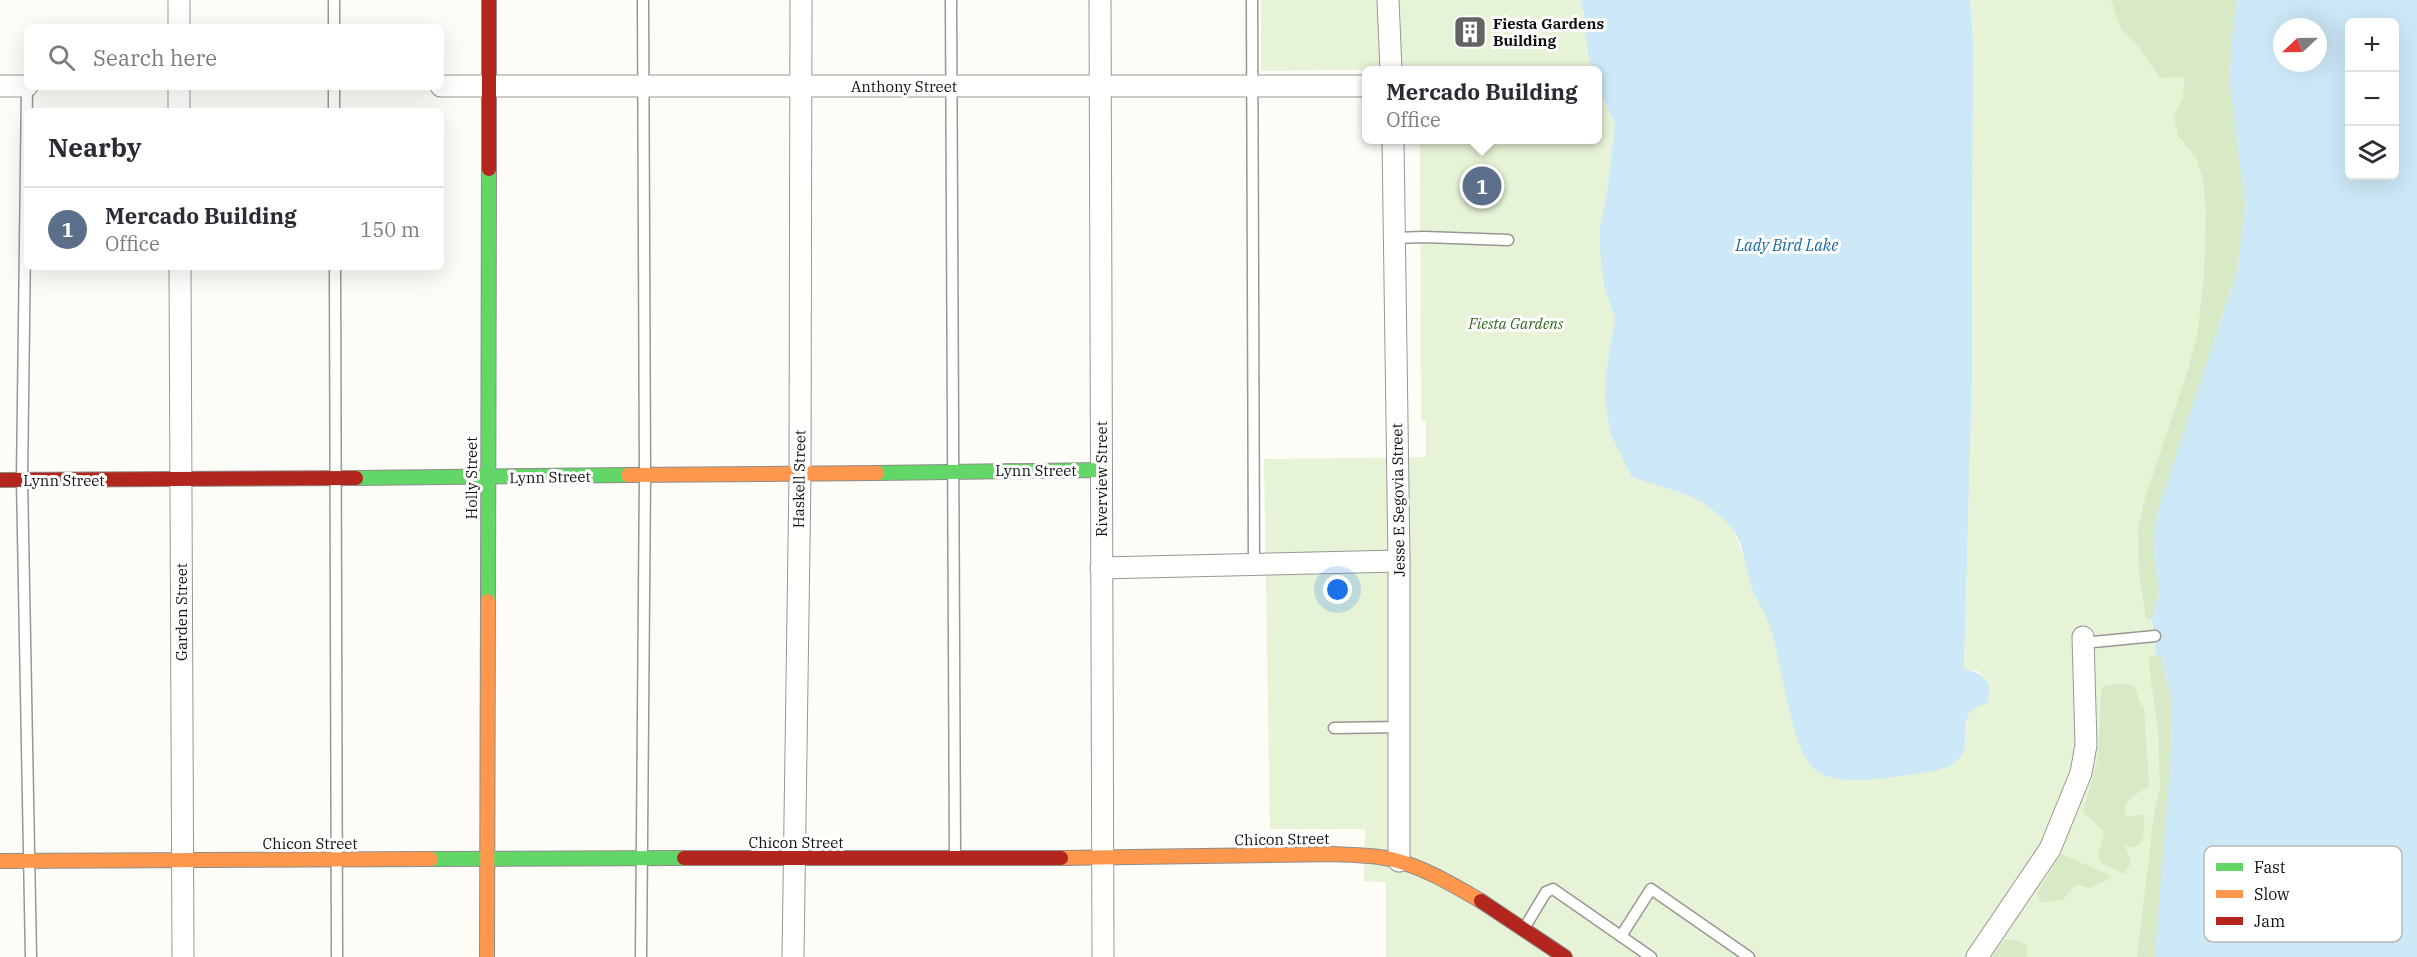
<!DOCTYPE html>
<meta charset="utf-8">
<style>
:root{--surface:#fff;--page:#f7f7f7;--text:#2b2b33;--muted:#7c7c81;--line:#e1e1e2;--accent:#646362}
body{margin:0;font-family:"IBM Plex Serif",serif;background:var(--page);color:var(--text)}
.controls{position:absolute;right:18px;top:18px;display:grid;overflow:hidden;border-radius:9px;box-shadow:0 6px 24px #0002}
.controls button{width:54px;height:54px;display:grid;place-items:center;padding:0;border:0;border-bottom:2px solid var(--line);background:var(--surface);color:var(--text);font:30px sans-serif}
.compass{position:absolute;left:2273px;top:18px;width:54px;height:54px;border-radius:50%;background:var(--surface);box-shadow:0 6px 24px #0002;rotate:248deg}
.you{position:absolute;left:1338px;top:590px;width:21px;height:21px;margin:-15px;border:4px solid #fff;border-radius:50%;background:#1a73e8;box-shadow:0 0 0 9px #1a73e833}
.badge{display:grid;place-items:center;width:39px;height:39px;border-radius:50%;background:var(--accent);color:#fff;font-size:20px;font-weight:700}
.pin{position:absolute;translate:-50% -50%;border:3px solid #fff;box-shadow:0 2px 6px #0006}
.popup{position:absolute;left:1362px;top:66px;width:240px;height:78px;box-sizing:border-box;display:grid;place-content:center;border-radius:9px;background:var(--surface);filter:drop-shadow(0 2px 4px #0005);font-size:20px;white-space:nowrap;color:var(--muted)}
.popup b{font-size:22px;color:var(--text)}
.popup::after{content:'';position:absolute;left:50%;top:100%;margin-left:-12px;border:12px solid transparent;border-top-color:var(--surface)}
.list{margin:0;padding:0;list-style:none}
h2{display:flex;justify-content:space-between;align-items:center;height:78px;margin:0;padding:0 24px;font-size:26px}
h2 small{font-size:20px;font-weight:400;color:var(--muted)}
.list li{display:grid;grid-template-columns:39px 1fr auto;gap:18px;align-items:center;box-sizing:border-box;height:84px;padding:0 24px;border-top:2px solid var(--line)}
.list b{display:block;font-size:22px;white-space:nowrap}
.list p{margin:0;font-size:20px;white-space:nowrap;color:var(--muted)}
.list em{font-size:20px;font-style:normal;color:var(--muted)}
.icon{flex:none;width:33px;height:33px;fill:none;stroke:currentColor;stroke-width:2;stroke-linecap:round;stroke-linejoin:round}
.map{position:relative;flex:none;width:2417px;height:957px;overflow:hidden}
.search{position:absolute;background:var(--surface);box-shadow:0 6px 24px #0002;left:24px;top:24px;width:420px;height:66px;display:flex;align-items:center;gap:15px;box-sizing:border-box;padding:0 21px;border-radius:9px;color:var(--muted);font-size:22px}
.panel{position:absolute;background:var(--surface);box-shadow:0 6px 24px #0002;left:24px;top:108px;width:420px;height:162px;border-radius:9px}
.map>svg:first-child{display:block}
</style>
<div class="map">
<svg width="2417" height="957" viewBox="0 0 2417 957">
<rect width="100%" height="100%" fill="#fdfcf7"/>
<g fill="#e7f3d7">
<path d="M 1261,0 L 1581,0 C 1587,24 1585,48 1592,70 L 1419,69 L 1261,71 Z"/>
<path d="M 1970,0 L 2237,0 L 2231,45 L 2245,205 L 2152,619 L 2156,655 L 2161,656 L 2172,702 L 2172,737 L 2155,957 L 1386,957 L 1386,882 L 1364,881 L 1365,829 L 1270,829 L 1264,459 L 1426,457 L 1426,421 L 1421,421 L 1420,140 L 1598,140 L 1598,87 L 1615,124 L 1607,193 L 1600,226 L 1604,286 L 1615,319 L 1606,371 L 1611,435 L 1631,476 L 1695,498 L 1715,510 L 1733,529 L 1744,557 L 1751,587 L 1771,628 L 1794,723 L 1803,752 L 1944,769 L 1958,761 L 1966,742 L 1967,714 L 1974,706 L 1987,680 L 1978,671 L 1964,669 L 1972,376 L 1973,40 Z"/>
</g>
<g fill="#d8eac5">
<path d="M 2111,0 L 2237,0 L 2231,45 L 2230,86 L 2245,205 L 2238,269 L 2158,510 L 2153,542 L 2159,593 L 2152,619 L 2146,619 L 2139,573 L 2138,530 L 2144,501 L 2188,370 L 2198,330 L 2204,275 L 2206,212 L 2203,180 L 2196,157 L 2178,136 L 2174,117 L 2183,97 L 2185,77 L 2160,78 L 2139,47 L 2121,29 Z"/>
<path d="M 2156,655 L 2161,656 L 2172,702 L 2171,771 L 2155,957 L 2137,957 L 2154,814 L 2160,788 L 2158,732 L 2148,658 Z"/>
<path d="M 2126,684 L 2135,687 L 2141,705 L 2144,706 L 2149,785 C 2137,796 2126,795 2124,814 L 2129,817 L 2141,814 L 2145,821 L 2143,841 L 2133,848 L 2125,845 L 2131,863 L 2124,874 L 2101,863 L 2098,853 L 2104,834 L 2101,829 L 2083,812 L 2098,758 L 2101,690 L 2105,685 Z"/>
<path d="M 2061,854 L 2112,876 L 2107,880 L 2089,888 L 2079,885 L 2072,888 L 2064,899 L 2040,903 L 2037,893 Z"/>
<path d="M 2005,939 L 2020,941 L 2027,946 L 2027,957 L 1992,957 Z"/>
</g>
<g fill="#cde8f7" fill-rule="evenodd">
<path d="M 1581,0 L 1970,0 L 1973,40 L 1972,376 L 1964,669 C 1984,673 1995,682 1986,704 C 1950,711 1978,744 1956,762 C 1945,771 1927,772 1913,774 C 1889,778 1835,787 1815,770 C 1790,748 1782,661 1770,627 C 1765,613 1756,600 1751,586 C 1745,567 1744,541 1730,526 C 1698,490 1671,493 1631,476 L 1611,435 L 1605,400 L 1606,371 L 1615,319 L 1604,286 L 1600,249 L 1600,226 L 1607,193 L 1615,124 L 1598,87 L 1598,70 L 1592,70 C 1585,48 1587,23 1581,0 Z"/>
<path d="M 2237,0 L 2417,0 L 2417,957 L 2155,957 L 2172,737 L 2172,702 L 2161,656 L 2156,655 L 2152,619 L 2159,593 L 2153,542 L 2158,510 L 2238,269 L 2245,205 L 2230,86 L 2231,45 ZM 2350,22 L 2394,22 L 2394,176 L 2350,176 ZM 2282,27 L 2318,27 L 2318,63 L 2282,63 Z"/>
</g>
<g fill="none" stroke-linecap="round" stroke-linejoin="round">
<defs>
<g id="lane">
<path d="M 334,0 L 334,27"/>
<path d="M 951,0 L 955,858"/>
<path d="M 1252,0 L 1254,564"/>
<path d="M 27,87 L 22,480 L 31,957"/>
<path d="M 334,87 L 334,111"/>
<path d="M 1394,238 L 1424,237 L 1508,240"/>
<path d="M 335,267 L 337,957"/>
<path d="M 2083,643 L 2155,636"/>
<path d="M 1334,728 L 1399,727"/>
<path d="M 1525,927 L 1546,892 L 1553,889 L 1651,957"/>
<path d="M 1621,936 L 1651,889 L 1749,957"/>
<path d="M 641,957 L 645,476 L 643,0"/>
</g>
<g id="street">
<path d="M 179,0 L 179,27"/>
<path d="M 1100,0 L 1103,957"/>
<path d="M 1388,0 L 1391,70"/>
<path d="M 0,86 L 27,86"/>
<path d="M 441,86 L 1366,86"/>
<path d="M 179,87 L 179,111"/>
<path d="M 1393,140 L 1399,561 L 1399,861"/>
<path d="M 180,267 L 183,957"/>
<path d="M 1101,568 L 1399,561"/>
<path d="M 793,957 L 800,475 L 801,0"/>
<path d="M 1977,957 L 2050,849 L 2081,773 L 2086,745 L 2083,637"/>
</g>
<g id="fast">
<path d="M 877,473 L 1101,470"/>
<path d="M 356,478 L 628,475"/>
<path d="M 488,601 L 489,169"/>
<path d="M 431,859 L 684,858"/>
</g>
<g id="slow">
<path d="M 628,475 L 877,473"/>
<path d="M 1061,858 L 1333,854 C 1355,855 1377,855 1398,861 C 1427,869 1455,886 1481,901"/>
<path d="M 0,861 L 431,859"/>
<path d="M 487,957 L 488,601"/>
</g>
<g id="jam">
<path d="M 489,169 L 489,0"/>
<path d="M 0,480 L 356,478"/>
<path d="M 684,858 L 1061,858"/>
<path d="M 1481,901 L 1565,957"/>
</g>
</defs>
<use href="#lane" stroke="#979795" stroke-width="13"/>
<use href="#street" stroke="#979795" stroke-width="23"/>
<use href="#fast" stroke="#8e8d8b" stroke-width="16"/>
<use href="#slow" stroke="#8e8d8b" stroke-width="16"/>
<use href="#jam" stroke="#8e8d8b" stroke-width="16"/>
<use href="#lane" stroke="#fffffe" stroke-width="10"/>
<use href="#street" stroke="#fffffe" stroke-width="21"/>
<use href="#fast" stroke="#63d668" stroke-width="14"/>
<use href="#slow" stroke="#ff974d" stroke-width="14"/>
<use href="#jam" stroke="#b3261e" stroke-width="14"/>
</g>
<defs>
<symbol id="building-square" viewBox="-11 -11 22 22"><rect x="-9" y="-9" width="18" height="18" rx="4" fill="#646362" stroke="#fff"/><path d="M-4-6H4V6H1V3H-1V6H-4ZM-2.5-4.3h1.7v1.8h-1.7ZM.8-4.3h1.7v1.8H.8ZM-2.5-1h1.7V.8h-1.7ZM.8-1h1.7V.8H.8Z" fill="#fff"/></symbol>
</defs>
<g fill-rule="evenodd">
<use href="#building-square" x="1451" y="13" width="38" height="38"/>
</g>
<g text-anchor="middle" dominant-baseline="central" stroke-width="6" stroke-linejoin="round" paint-order="stroke">
<g font-size="15" font-weight="bold" fill="#111" stroke="#fff" text-anchor="start">
<text x="1493" y="23">Fiesta Gardens<tspan x="1493" dy="17">Building</tspan></text>
</g>
<g font-size="15" fill="#111" stroke="#fff">
<text x="904" y="86">Anthony Street</text>
<text x="1036" y="470">Lynn Street</text>
<text transform="translate(550 477) rotate(-1)">Lynn Street</text>
<text transform="translate(471 478) rotate(-90)">Holly Street</text>
<text transform="translate(799 479) rotate(-89)">Haskell Street</text>
<text transform="translate(1101 479) rotate(-90)">Riverview Street</text>
<text x="64" y="480">Lynn Street</text>
<text transform="translate(1398 500) rotate(-91)">Jesse E Segovia Street</text>
<text transform="translate(181 612) rotate(-90)">Garden Street</text>
<text transform="translate(1282 839) rotate(-1)">Chicon Street</text>
<text x="796" y="842">Chicon Street</text>
<text x="310" y="843">Chicon Street</text>
</g>
<g font-size="15" font-style="italic" fill="#2f6b1f" stroke="#fff">
<text x="1516" y="323">Fiesta Gardens</text>
</g>
<g font-size="16" font-style="italic" fill="#1768a6" stroke="#fff">
<text x="1787" y="245">Lady Bird Lake</text>
</g>
</g>
<rect x="2204" y="846" width="198" height="96" rx="9" fill="#fff" stroke="#b8b8b8" stroke-width="1.5"/>
<rect x="2216" y="863" width="27" height="8" fill="#63d668"/>
<rect x="2216" y="890" width="27" height="8" fill="#ff974d"/>
<rect x="2216" y="917" width="27" height="8" fill="#b3261e"/>
<g font-size="16" fill="#111">
<text x="2254" y="873">Fast</text>
<text x="2254" y="900">Slow</text>
<text x="2254" y="927">Jam</text>
</g>
</svg>
<div class="controls">
<button>+</button>
<button>−</button>
<button><svg class="icon" aria-label="layers" viewBox="0 0 24 24"><path d="M12 4l9 5-9 5-9-5zM3 14l9 5 9-5"/></svg></button>
</div>
<svg class="compass" viewBox="-18 -18 36 36"><path d="M0-13l5 13h-10z" fill="#e53935"/><path d="M0 13l5-13h-10z" fill="#7c7c81"/></svg>
<div class="you"></div>
<div class="pin badge" style="left:1482px;top:186px;background:#5c6f8a">1</div>
<div class="popup"><b>Mercado Building</b>Office</div>
<div class="search"><svg class="icon" aria-label="search" viewBox="0 0 24 24"><circle cx="10" cy="10" r="6"/><path d="M15 15l6 6"/></svg>Search here</div>
<section class="panel">
<h2>Nearby<small></small></h2>
<ul class="list">
<li><span class="badge" style="background:#5c6f8a">1</span><div><b>Mercado Building</b><p>Office</p></div><em>150 m</em></li>
</ul>
</section>
</div>
